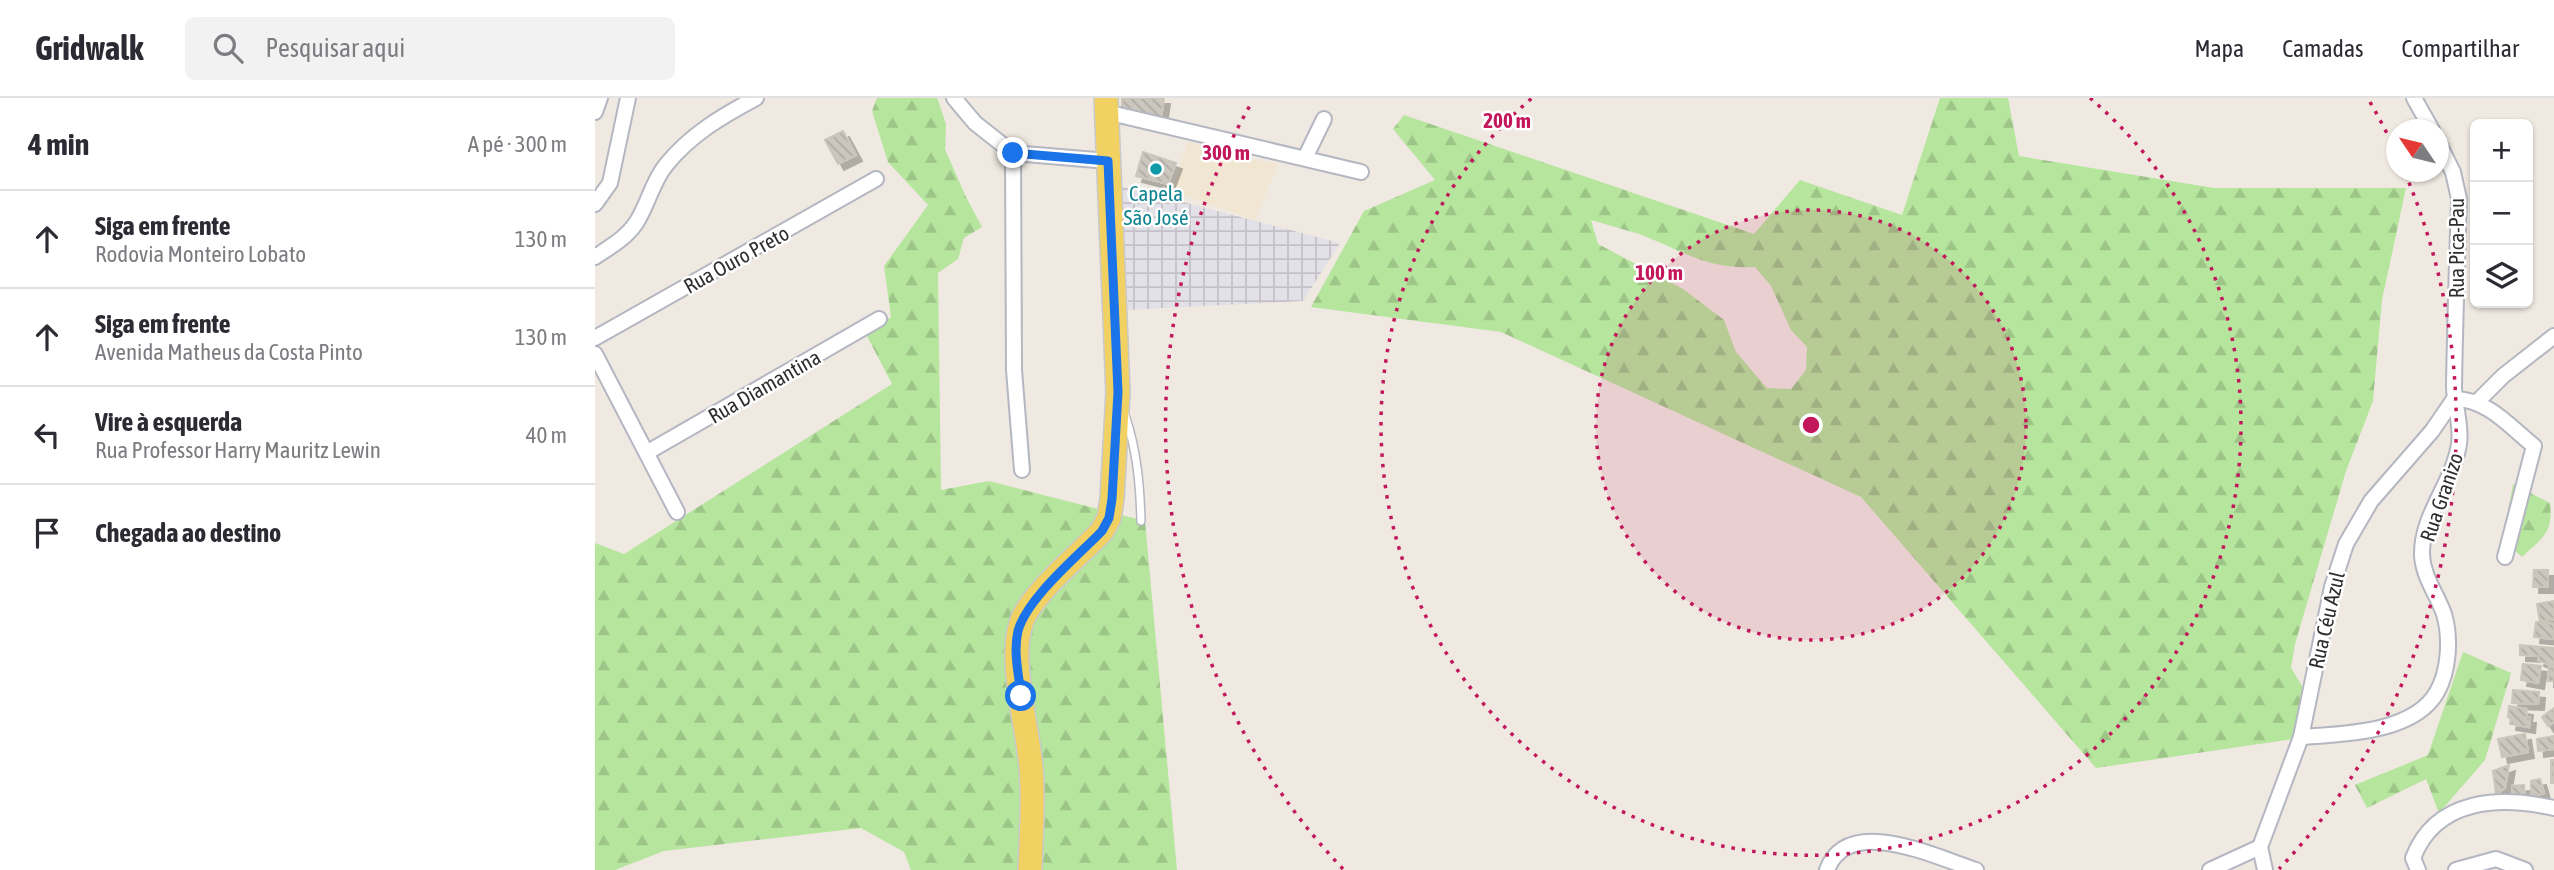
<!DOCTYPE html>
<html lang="pt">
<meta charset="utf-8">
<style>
:root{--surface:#fff;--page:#f2f2f3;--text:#2b2b33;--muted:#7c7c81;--line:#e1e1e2}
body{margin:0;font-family:"Asap Condensed",sans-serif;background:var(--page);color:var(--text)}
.controls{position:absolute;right:21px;top:21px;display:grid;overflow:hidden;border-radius:10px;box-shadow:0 2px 5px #0004}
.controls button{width:63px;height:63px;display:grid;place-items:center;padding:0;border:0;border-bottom:2px solid var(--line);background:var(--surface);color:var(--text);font:35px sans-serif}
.compass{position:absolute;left:1791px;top:21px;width:63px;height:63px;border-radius:50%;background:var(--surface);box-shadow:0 2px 5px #0004;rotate:305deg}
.stop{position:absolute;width:21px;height:21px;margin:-16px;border:5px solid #1a73e8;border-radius:50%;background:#fff}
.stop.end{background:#1a73e8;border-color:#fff;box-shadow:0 2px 7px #0008}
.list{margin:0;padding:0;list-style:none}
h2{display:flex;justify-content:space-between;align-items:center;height:91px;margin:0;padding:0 28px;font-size:30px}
h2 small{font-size:23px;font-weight:400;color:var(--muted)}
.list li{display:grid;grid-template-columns:46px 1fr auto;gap:21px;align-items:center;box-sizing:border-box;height:98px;padding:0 28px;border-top:2px solid var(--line)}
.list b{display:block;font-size:26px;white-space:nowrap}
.list p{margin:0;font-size:23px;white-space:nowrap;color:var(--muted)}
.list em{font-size:23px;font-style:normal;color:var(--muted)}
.icon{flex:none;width:38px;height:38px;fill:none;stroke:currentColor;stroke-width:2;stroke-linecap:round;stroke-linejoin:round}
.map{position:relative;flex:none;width:1959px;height:772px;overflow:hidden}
header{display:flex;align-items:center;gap:42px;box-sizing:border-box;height:98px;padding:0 35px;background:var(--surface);border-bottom:2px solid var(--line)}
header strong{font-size:33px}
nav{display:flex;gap:38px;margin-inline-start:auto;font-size:24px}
.search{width:490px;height:63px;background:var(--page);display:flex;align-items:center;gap:18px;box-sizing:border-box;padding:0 24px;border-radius:10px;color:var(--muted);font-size:26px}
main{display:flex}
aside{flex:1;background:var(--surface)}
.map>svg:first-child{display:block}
</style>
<header>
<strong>Gridwalk</strong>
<div class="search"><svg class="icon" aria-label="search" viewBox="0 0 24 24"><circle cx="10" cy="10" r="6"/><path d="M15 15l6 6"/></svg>Pesquisar aqui</div>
<nav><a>Mapa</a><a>Camadas</a><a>Compartilhar</a></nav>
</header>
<main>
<aside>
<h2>4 min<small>A pé · 300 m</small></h2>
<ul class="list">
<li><svg class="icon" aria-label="ahead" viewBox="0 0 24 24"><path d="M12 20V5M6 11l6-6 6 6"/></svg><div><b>Siga em frente</b><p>Rodovia Monteiro Lobato</p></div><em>130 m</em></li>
<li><svg class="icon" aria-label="ahead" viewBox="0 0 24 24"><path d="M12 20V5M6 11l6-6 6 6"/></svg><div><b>Siga em frente</b><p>Avenida Matheus da Costa Pinto</p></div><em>130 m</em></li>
<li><svg class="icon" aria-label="left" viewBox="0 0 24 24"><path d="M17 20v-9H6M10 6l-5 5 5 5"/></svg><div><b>Vire à esquerda</b><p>Rua Professor Harry Mauritz Lewin</p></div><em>40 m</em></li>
<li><svg class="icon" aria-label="arrive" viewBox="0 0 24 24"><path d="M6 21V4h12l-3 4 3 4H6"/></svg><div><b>Chegada ao destino</b></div></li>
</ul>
</aside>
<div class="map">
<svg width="1959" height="772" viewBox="0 0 1959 772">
<defs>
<pattern id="industrial-grid" width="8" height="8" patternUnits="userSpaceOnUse" patternTransform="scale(1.75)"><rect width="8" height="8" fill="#e3e1e8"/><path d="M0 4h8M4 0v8" fill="none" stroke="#c3c1c7"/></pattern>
<pattern id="forest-firs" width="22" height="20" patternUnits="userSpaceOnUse" patternTransform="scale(1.75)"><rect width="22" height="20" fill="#b6e59e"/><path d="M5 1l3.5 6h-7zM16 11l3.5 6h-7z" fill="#9dc588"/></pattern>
<pattern id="building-back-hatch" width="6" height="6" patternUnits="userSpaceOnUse" patternTransform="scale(1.75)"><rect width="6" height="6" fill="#cbc7bf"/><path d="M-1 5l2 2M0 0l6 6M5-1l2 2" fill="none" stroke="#afaba4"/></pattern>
<filter id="shadow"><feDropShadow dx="6" dy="6" stdDeviation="0" flood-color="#0004"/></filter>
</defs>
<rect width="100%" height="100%" fill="#efe9e1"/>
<path fill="url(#industrial-grid)" d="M 526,88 L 745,145 L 708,203 L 533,212 Z"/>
<path fill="#f0e6d1" d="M 593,43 L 637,58 L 683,66 L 660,122 L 577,93 Z"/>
<g fill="url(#forest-firs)" fill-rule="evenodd">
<path d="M 282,0 L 342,0 L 343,2 L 351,26 L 350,51 L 370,97 L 387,129 L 369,140 L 363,161 L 343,175 L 346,392 L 394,383 L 550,423 L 582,772 L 316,772 L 309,754 L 266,730 L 69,753 L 20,772 L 0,772 L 0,445 L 29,456 L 297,286 L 271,236 L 296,219 L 289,168 L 333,107 L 293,64 L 277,13 Z"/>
<path d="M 1345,0 L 1413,0 L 1424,58 L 1619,90 L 1811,90 L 1787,202 L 1778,303 L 1751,373 L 1700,546 L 1696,570 L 1709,591 L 1705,616 L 1698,641 L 1501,670 L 1266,399 L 906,234 L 716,209 L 769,113 L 840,82 L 798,31 L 809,17 L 1159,136 L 1205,82 L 1307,117 ZM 996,122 C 1012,127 1028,131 1044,136 C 1087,152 1111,172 1160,169 L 1176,188 L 1196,232 L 1212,249 L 1211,272 L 1196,291 L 1172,290 L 1141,254 L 1129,222 L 1088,191 L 1003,146 Z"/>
<path d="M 1918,386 L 1955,405 C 1958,436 1948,439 1927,459 L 1908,442 Z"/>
<path d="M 1868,554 L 1916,575 L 1890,662 L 1844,715 L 1831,681 L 1772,710 L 1760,687 L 1833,657 Z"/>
</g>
<g fill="url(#building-back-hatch)" stroke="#cbc5ba" stroke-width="2" filter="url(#shadow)">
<path d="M 527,0 L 569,0 L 566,20 L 527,9 Z"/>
<path d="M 248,33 L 261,57 L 243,66 L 230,42 Z"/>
<path d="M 548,54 L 581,65 L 573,86 L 541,78 Z"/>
<path d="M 1939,472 L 1953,472 L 1953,489 L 1938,489 Z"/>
<path d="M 1959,503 L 1959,521 L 1945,524 L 1942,506 Z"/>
<path d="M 1941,524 L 1959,526 L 1959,541 L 1939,539 Z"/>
<path d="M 1925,547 L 1959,550 L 1959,569 L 1943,562 L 1944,558 L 1925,557 Z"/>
<path d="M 1928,566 L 1946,568 L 1943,585 L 1926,582 Z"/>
<path d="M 1954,569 L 1959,569 L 1959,583 L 1953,583 Z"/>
<path d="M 1918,592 L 1944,594 L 1943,606 L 1917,605 Z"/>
<path d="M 1914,608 L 1932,611 L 1931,619 L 1935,619 L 1934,629 L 1915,626 L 1916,621 L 1913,619 Z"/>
<path d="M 1959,610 L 1959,624 L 1953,628 L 1947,619 Z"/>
<path d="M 1930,636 L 1933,654 L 1907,659 L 1903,641 Z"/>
<path d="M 1959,638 L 1959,651 L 1943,653 L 1942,641 Z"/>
<rect x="1956" y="662" width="3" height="23"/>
<path d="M 1914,667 L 1910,690 L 1901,696 L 1898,673 Z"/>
<path d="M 1945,681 L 1949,695 L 1936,699 L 1936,683 Z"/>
<path d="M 1929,687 L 1930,700 L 1918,701 L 1917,688 Z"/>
</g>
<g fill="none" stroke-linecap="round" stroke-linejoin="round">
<defs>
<path id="service" d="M 530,317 C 542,352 545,387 546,423"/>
<g id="minor">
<path d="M 359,0 L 380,25 L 418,55 L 513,63"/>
<path d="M 1819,0 L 1837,32"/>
<path d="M 0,14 L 5,0"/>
<path d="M 511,14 L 766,74"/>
<path d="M 418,55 L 419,272 L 427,372"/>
<path d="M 710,60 L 729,21"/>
<path d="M 0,106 L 15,85 L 33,0"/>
<path d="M 0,159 C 15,149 31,140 41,125 C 53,107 57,84 71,67 C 95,37 127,18 161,0"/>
<path d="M 0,240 L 281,81"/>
<path d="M 0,256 L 82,414"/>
<path d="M 1859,301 C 1893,301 1914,328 1939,348 L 1910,459"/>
<path d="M 1883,303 L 1908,278 L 1959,238"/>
<path d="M 53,354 L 284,221"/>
<path d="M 1706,639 C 1748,636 1819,635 1842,594 C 1854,573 1856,540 1849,516 C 1842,496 1828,479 1827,457 C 1826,417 1858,385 1864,346 C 1867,327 1859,307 1859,288 C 1860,226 1862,163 1864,101 L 1858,74 L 1843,44"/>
<path d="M 1232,772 C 1253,715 1342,760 1381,772"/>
<path d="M 1615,772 L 1665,749"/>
<path d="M 1670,772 L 1665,749 L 1706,639 L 1737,489 L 1751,446 L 1776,403 L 1837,333 L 1859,301"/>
<path d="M 1823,772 L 1818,760 C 1841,700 1905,698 1959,710"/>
<path d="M 1861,772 L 1901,761 L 1930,772"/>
</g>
<path id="primary" d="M 435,772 C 436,739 439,703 436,670 C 433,628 410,552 430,516 C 446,488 484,457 507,433 L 514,420 L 517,401 L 523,294 L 511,0"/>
</defs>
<use href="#service" stroke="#b4b7c1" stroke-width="10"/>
<use href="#minor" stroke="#b4b7c1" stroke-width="18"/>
<use href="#primary" stroke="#c9c9c9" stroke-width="26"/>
<use href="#service" stroke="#fff" stroke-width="7"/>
<use href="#minor" stroke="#fff" stroke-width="14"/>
<use href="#primary" stroke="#f2d163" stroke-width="23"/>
</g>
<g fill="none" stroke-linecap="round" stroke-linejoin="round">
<path stroke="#1a73e8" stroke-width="9" d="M 418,55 L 513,63 L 523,294 L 517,401 L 514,420 L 507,433 C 483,458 432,500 423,533 C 418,554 424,577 426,598"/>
</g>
<circle cx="1216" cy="327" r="215" fill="#c2185b" fill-opacity=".12"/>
<g fill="none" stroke="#c2185b" stroke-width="3.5" stroke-dasharray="3.5 7">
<circle cx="1216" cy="327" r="215"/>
<path d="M1495 0A430 430 0 1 1 937 0"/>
<path d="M748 771A645 645 0 0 1 657 4M1775 4A645 645 0 0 1 1801 54M1810 75A645 645 0 0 1 1684 771"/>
</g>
<circle fill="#0f9aa8" stroke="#fff" stroke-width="2.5" cx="561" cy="71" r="7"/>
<g text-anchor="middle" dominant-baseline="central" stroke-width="5" stroke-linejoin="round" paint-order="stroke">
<g font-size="21" fill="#0d838f" stroke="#fff">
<text x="561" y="95">Capela<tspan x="561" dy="24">São José</tspan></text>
</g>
<g font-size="21" fill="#2e2e2e" stroke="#fff">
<text transform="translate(1861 150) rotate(-90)">Rua Pica-Pau</text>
<text transform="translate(141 161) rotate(-29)">Rua Ouro Preto</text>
<text transform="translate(169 288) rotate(-30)">Rua Diamantina</text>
<text transform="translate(1846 399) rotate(-71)">Rua Granizo</text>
<text transform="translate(1731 522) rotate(-77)">Rua Céu Azul</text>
</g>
</g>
<circle cx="1216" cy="327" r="10" fill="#c2185b" stroke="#fff" stroke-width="3.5"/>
<g font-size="21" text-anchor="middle" font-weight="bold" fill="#c2185b" stroke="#fff" stroke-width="5" stroke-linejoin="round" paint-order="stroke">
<text x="912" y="30">200 m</text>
<text x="631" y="62">300 m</text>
<text x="1064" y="182">100 m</text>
</g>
</svg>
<div class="controls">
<button>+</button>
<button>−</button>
<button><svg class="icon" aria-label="layers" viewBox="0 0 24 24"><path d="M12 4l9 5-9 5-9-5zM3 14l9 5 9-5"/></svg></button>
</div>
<svg class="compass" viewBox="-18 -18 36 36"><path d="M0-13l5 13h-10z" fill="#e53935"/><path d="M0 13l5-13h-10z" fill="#7c7c81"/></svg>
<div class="stop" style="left:426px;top:598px"></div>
<div class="stop end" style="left:418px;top:55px"></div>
</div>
</main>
